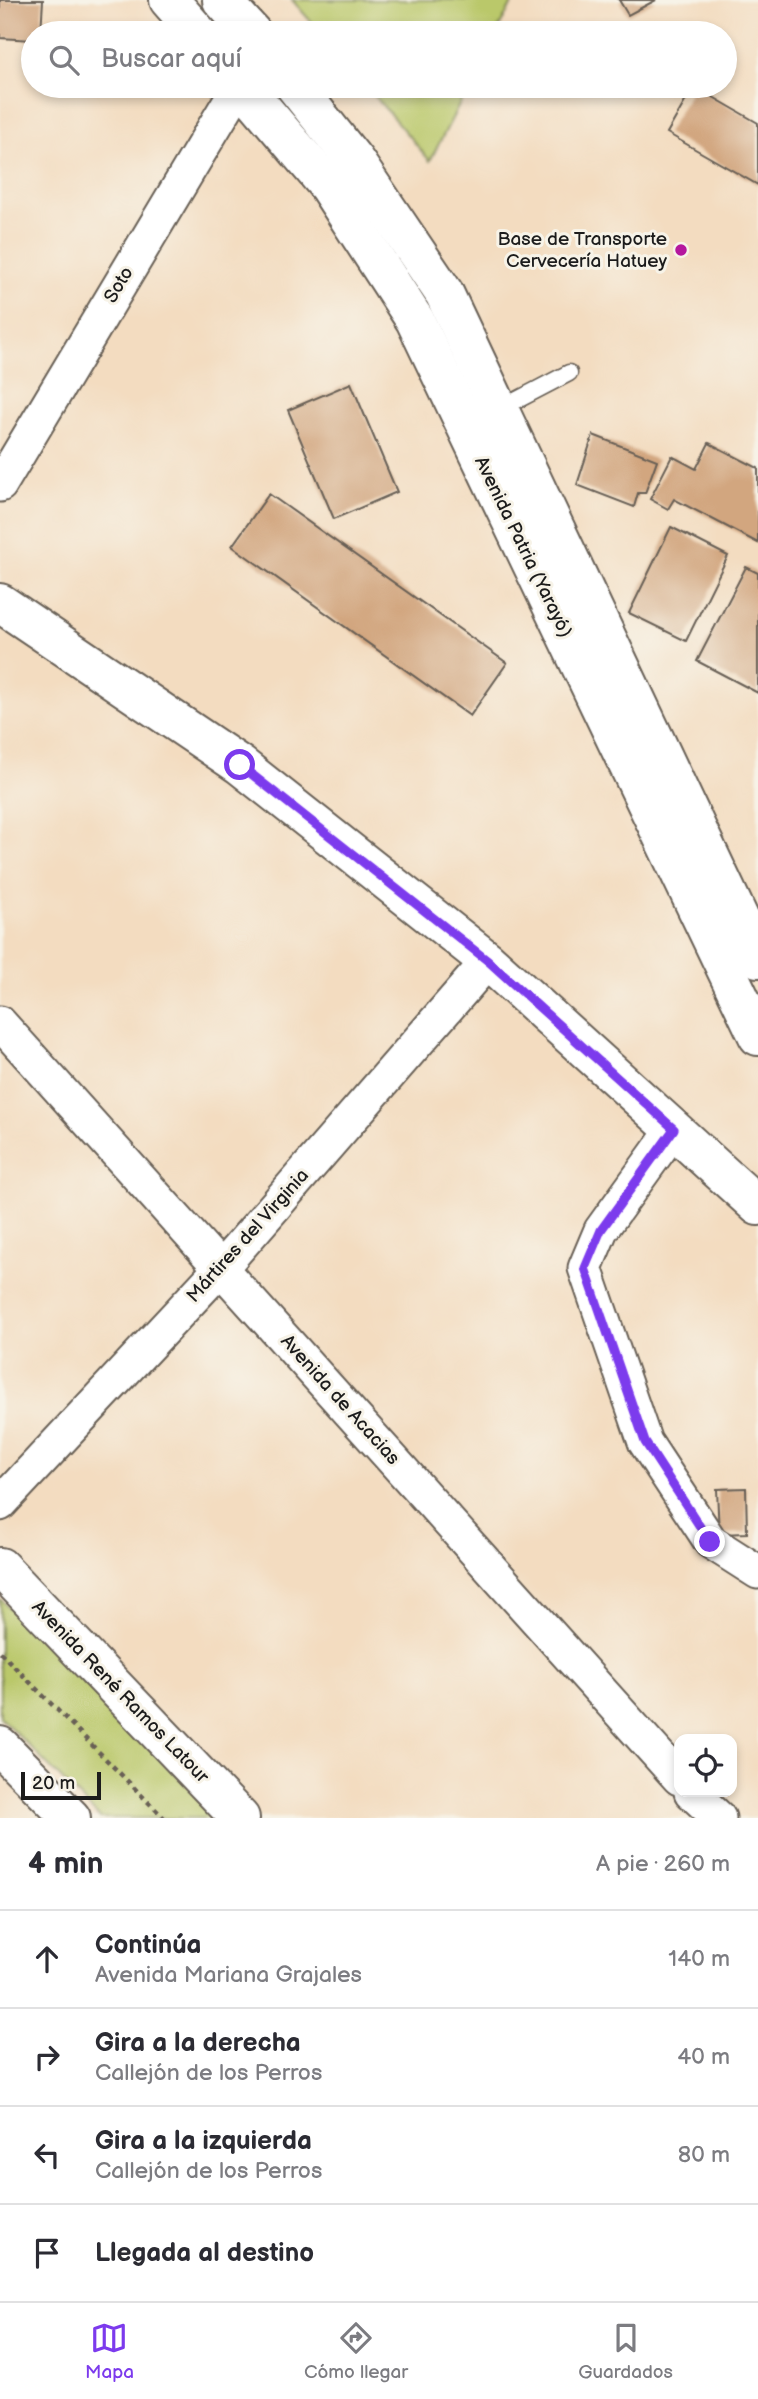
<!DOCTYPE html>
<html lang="es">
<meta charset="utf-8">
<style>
:root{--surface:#fff;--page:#f2f2f3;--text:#2b2b33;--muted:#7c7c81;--line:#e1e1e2;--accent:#7c3aed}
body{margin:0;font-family:"Balsamiq Sans",sans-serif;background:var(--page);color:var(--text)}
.controls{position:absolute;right:21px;bottom:21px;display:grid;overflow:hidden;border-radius:14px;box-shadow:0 4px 10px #0003}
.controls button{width:63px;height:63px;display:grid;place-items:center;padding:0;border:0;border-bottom:2px solid var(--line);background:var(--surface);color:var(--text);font:35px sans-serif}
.scale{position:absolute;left:21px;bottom:18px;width:80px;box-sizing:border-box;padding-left:7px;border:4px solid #1c1c1c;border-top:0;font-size:19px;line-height:24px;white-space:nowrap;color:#1c1c1c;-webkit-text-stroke:5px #f7f3e8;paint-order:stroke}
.stop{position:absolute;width:21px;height:21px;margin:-16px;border:5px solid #7c3aed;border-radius:50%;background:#fff}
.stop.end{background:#7c3aed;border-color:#fff;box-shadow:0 2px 7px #0008}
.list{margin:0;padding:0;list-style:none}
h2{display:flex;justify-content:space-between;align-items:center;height:91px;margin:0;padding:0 28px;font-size:30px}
h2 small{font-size:23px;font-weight:400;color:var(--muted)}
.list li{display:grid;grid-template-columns:46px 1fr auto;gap:21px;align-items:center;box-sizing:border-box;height:98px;padding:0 28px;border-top:2px solid var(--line)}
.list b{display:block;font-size:26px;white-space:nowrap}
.list p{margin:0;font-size:23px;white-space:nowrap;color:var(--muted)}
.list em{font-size:23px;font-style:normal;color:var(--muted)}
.icon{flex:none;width:38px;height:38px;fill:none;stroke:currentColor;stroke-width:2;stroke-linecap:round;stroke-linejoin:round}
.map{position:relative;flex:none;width:758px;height:1818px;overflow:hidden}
.search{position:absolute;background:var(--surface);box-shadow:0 4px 10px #0003;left:21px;right:21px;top:21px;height:77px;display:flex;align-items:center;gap:18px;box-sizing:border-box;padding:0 24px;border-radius:38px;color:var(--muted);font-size:26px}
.sheet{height:483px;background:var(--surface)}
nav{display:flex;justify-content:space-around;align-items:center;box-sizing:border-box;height:98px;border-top:2px solid var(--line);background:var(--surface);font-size:19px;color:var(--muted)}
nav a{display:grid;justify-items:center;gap:4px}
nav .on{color:var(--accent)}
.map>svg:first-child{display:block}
</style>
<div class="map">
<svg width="758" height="1818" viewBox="0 0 758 1818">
<rect width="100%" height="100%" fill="#f7f3e8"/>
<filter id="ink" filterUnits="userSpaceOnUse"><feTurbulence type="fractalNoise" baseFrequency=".0143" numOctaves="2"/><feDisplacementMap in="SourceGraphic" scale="14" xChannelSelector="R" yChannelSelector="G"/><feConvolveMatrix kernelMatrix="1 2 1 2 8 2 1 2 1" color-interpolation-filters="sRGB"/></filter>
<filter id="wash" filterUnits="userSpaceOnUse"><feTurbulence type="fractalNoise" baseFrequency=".00686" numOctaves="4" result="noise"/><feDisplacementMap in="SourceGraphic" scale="28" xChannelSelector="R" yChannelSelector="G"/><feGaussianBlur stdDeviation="1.57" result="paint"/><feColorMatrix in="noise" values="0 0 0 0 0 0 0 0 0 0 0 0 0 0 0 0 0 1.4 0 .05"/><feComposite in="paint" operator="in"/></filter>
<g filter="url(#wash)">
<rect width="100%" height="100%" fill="#f3dcc0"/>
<g fill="#bac86a" stroke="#6b7243" stroke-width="2">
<path d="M 292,0 L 514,0 L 496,33 L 321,33 Z"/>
<path d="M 366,86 L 469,86 L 430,161 Z"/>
<path d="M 0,1600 L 2,1600 L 220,1818 L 100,1818 L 0,1717 Z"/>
</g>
<g id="blocks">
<g fill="#d2a67f">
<path d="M 0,0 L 43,0 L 41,33 L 33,33 L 33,40 L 0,38 Z"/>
<path d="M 619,0 L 656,0 L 628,15 Z"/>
<path d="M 694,86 L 758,123 L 758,185 L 667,133 Z"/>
<path d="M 351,383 L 397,492 L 334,519 L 288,410 Z"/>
<path d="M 593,435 L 657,460 L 645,493 L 638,493 L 634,507 L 577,485 Z"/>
<path d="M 709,443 L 758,468 L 758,543 L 674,499 L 668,509 L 650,499 L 672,456 L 696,469 Z"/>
<path d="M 269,494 L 507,663 L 470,716 L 232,546 Z"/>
<path d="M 671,527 L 728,556 L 686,641 L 629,613 Z"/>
<path d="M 746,567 L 758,573 L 758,693 L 697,661 Z"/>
<path d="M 746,1488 L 747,1533 L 719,1534 L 717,1489 Z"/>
</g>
</g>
</g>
<g filter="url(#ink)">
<use href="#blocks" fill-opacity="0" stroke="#675f55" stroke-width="2"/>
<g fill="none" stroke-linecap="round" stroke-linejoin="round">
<defs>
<path id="lane" d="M 500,409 L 569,373"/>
<g id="street">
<path d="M 0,485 L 239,86"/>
<path d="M 0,1023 L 679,1778"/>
<path d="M 674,1129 L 601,1230 L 585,1268 L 645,1442 L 711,1542 L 758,1572"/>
<path d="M 0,1504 L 221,1268 L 488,961"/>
<path d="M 691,1792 L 719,1818"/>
</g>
<g id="secondary">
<path d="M 0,603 L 240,765 L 488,961 L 758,1206"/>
<path d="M 0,1567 L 240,1818"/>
<path d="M 0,1746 L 71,1818"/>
</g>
<g id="primary">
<path d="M 169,0 L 198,33"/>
<path d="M 222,0 L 252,33"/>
<path d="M 243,86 L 328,186 L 415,320 L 758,1036"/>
<path d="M 295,86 L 354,160 L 444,293 L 758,958"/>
</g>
</defs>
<use href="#lane" stroke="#675f55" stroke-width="19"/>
<use href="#street" stroke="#675f55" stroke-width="37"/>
<use href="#secondary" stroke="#675f55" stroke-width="42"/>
<use href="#primary" stroke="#675f55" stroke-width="42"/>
<path stroke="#675f55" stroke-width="4.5" stroke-dasharray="5 5" stroke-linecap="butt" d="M 0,1652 L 164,1818"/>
<use href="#lane" stroke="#fff" stroke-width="16"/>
<use href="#street" stroke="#fff" stroke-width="33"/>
<use href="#secondary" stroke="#fff" stroke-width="38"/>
<use href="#primary" stroke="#fff" stroke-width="38"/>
</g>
</g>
<g fill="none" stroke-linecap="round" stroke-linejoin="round" filter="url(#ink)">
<path stroke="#7c3aed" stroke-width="9" d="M 240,765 L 488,961 L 674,1129 L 601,1230 L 585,1268 L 645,1442 L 710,1542"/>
</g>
<circle fill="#b5179e" stroke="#f7f3e8" stroke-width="2.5" cx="681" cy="250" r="7"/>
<g text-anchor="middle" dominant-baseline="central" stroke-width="6" stroke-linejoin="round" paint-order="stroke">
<g font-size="19" fill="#1c1c1c" stroke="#f7f3e8" text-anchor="end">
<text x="667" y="239">Base de Transporte<tspan x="667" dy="22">Cervecería Hatuey</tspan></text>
</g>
<g font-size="19" fill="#1c1c1c" stroke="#f7f3e8">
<text transform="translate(119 285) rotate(-59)">Soto</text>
<text transform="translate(523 547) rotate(64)">Avenida Patria (Yarayó)</text>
<text transform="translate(248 1236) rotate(-48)">Mártires del Virginia</text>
<text transform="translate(340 1400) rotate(48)">Avenida de Acacias</text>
<text transform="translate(120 1692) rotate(46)">Avenida René Ramos Latour</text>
</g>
</g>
</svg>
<div class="controls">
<button><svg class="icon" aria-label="locate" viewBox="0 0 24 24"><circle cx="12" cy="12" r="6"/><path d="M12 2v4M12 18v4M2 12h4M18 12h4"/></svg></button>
</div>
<div class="scale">20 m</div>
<div class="stop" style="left:240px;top:765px"></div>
<div class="stop end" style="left:710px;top:1542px"></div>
<div class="search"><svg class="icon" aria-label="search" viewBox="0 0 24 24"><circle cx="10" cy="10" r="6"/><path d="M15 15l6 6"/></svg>Buscar aquí</div>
</div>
<section class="sheet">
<h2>4 min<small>A pie · 260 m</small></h2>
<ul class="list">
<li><svg class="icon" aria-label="ahead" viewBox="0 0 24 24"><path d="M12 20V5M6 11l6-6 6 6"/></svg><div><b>Continúa</b><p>Avenida Mariana Grajales</p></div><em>140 m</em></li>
<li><svg class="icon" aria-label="right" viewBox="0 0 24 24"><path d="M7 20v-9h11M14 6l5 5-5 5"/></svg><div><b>Gira a la derecha</b><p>Callejón de los Perros</p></div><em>40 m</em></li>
<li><svg class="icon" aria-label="left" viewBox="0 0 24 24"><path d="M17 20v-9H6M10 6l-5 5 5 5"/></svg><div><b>Gira a la izquierda</b><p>Callejón de los Perros</p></div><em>80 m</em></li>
<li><svg class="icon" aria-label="arrive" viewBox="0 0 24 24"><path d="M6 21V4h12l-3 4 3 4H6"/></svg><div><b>Llegada al destino</b></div></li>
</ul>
</section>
<nav>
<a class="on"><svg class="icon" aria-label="map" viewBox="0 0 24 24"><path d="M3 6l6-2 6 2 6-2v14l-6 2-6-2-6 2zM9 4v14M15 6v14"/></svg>Mapa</a>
<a><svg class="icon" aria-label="directions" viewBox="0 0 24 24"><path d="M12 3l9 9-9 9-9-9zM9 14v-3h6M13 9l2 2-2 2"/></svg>Cómo llegar</a>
<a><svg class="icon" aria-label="saved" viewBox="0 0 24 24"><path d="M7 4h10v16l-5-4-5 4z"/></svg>Guardados</a>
</nav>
